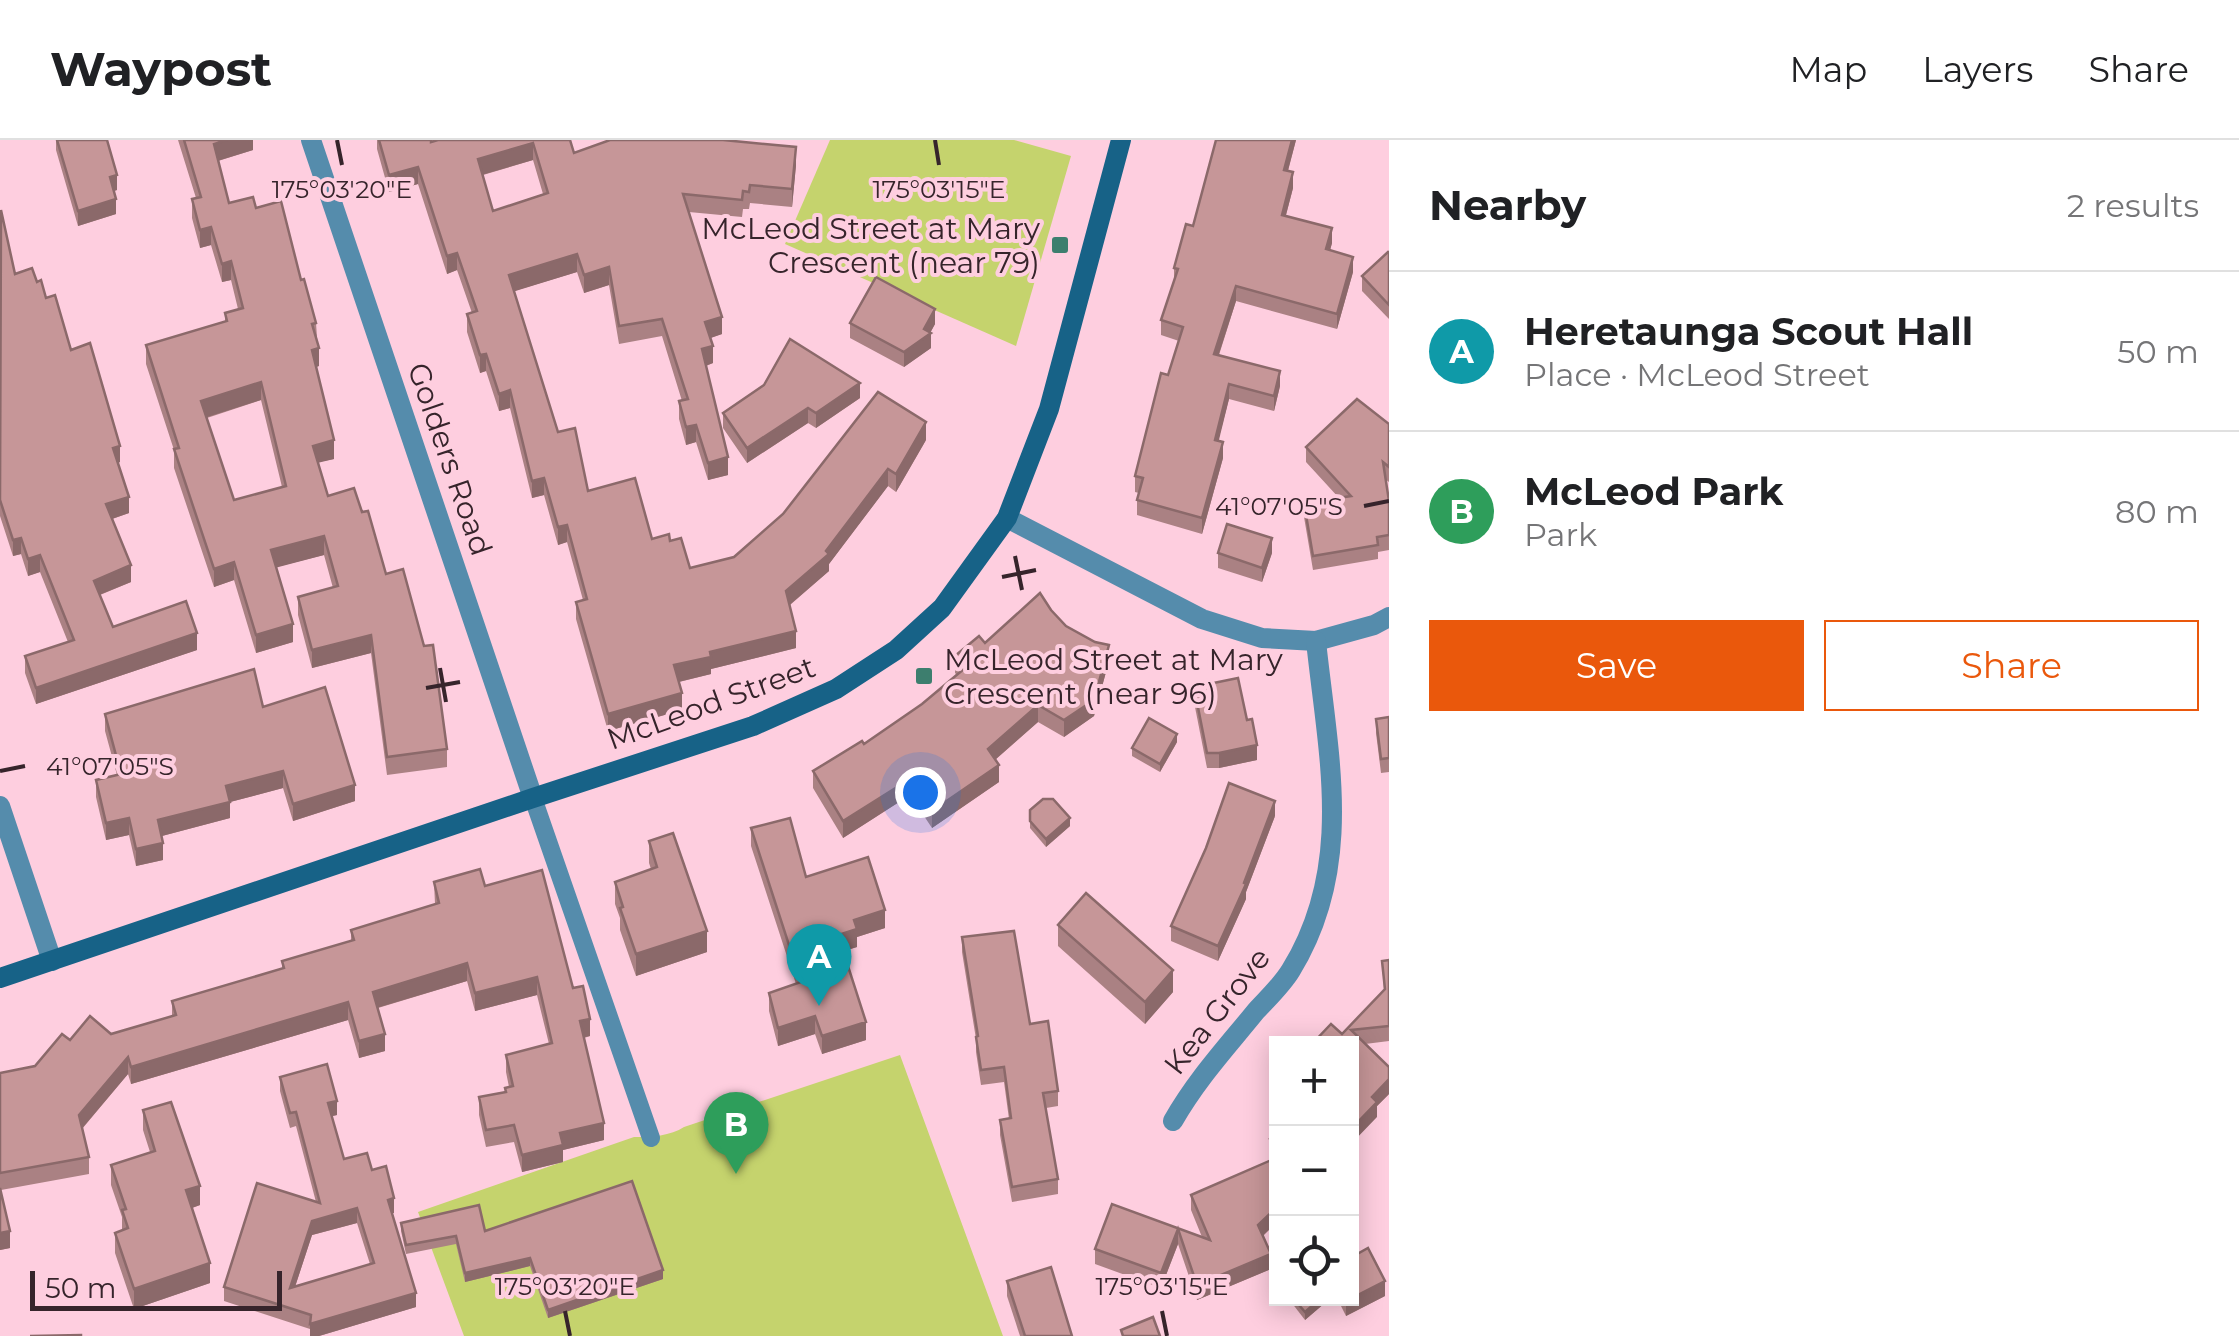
<!DOCTYPE html>
<meta charset="utf-8">
<style>
:root{--surface:#fff;--page:#f6f6f6;--text:#202124;--muted:#757577;--line:#e0e0e0;--accent:#ea580c}
body{margin:0;font-family:Montserrat,sans-serif;background:var(--page);color:var(--text)}
.controls{position:absolute;right:30px;bottom:30px;display:grid;overflow:hidden;border-radius:0px;box-shadow:0 5px 25px #0003}
.controls button{width:90px;height:90px;display:grid;place-items:center;padding:0;border:0;border-bottom:2px solid var(--line);background:var(--surface);color:var(--text);font:50px sans-serif}
.scale{position:absolute;left:30px;bottom:25px;width:252px;box-sizing:border-box;padding-left:10px;border:5px solid #36242b;border-top:0;font-size:28px;line-height:35px;white-space:nowrap;color:#36242b;-webkit-text-stroke:8px #fecedf;paint-order:stroke}
.you{position:absolute;left:920px;top:652px;width:35px;height:35px;margin:-25px;border:8px solid #fff;border-radius:50%;background:#1a73e8;box-shadow:0 0 0 15px #1a73e833}
.badge{display:grid;place-items:center;width:65px;height:65px;border-radius:50%;background:var(--accent);color:#fff;font-size:32px;font-weight:700}
.pin{position:absolute;translate:-50% -82px;filter:drop-shadow(0 2px 5px #0008)}
.pin::after{content:'';position:absolute;top:52px;width:35px;height:30px;background:inherit;clip-path:polygon(0 0,100% 0,50% 100%)}
.list{margin:0;padding:0;list-style:none}
h2{display:flex;justify-content:space-between;align-items:center;height:130px;margin:0;padding:0 40px;font-size:42px}
h2 small{font-size:32px;font-weight:400;color:var(--muted)}
.list li{display:grid;grid-template-columns:65px 1fr auto;gap:30px;align-items:center;box-sizing:border-box;height:160px;padding:0 40px;border-top:2px solid var(--line)}
.list b{display:block;font-size:38px;white-space:nowrap}
.list p{margin:0;font-size:32px;white-space:nowrap;color:var(--muted)}
.list em{font-size:32px;font-style:normal;color:var(--muted)}
.actions{display:flex;gap:20px;padding:30px 40px}
.actions a{flex:1;padding:22px 0;border:2px solid var(--accent);border-radius:0px;text-align:center;font-size:35px;color:var(--accent)}
.actions .main{background:var(--accent);color:#fff}
.icon{flex:none;width:55px;height:55px;fill:none;stroke:currentColor;stroke-width:2;stroke-linecap:round;stroke-linejoin:round}
.map{position:relative;flex:none;width:1389px;height:1196px;overflow:hidden}
header{display:flex;align-items:center;gap:60px;box-sizing:border-box;height:140px;padding:0 50px;background:var(--surface);border-bottom:2px solid var(--line)}
header strong{font-size:48px}
nav{display:flex;gap:55px;margin-inline-start:auto;font-size:35px}
main{display:flex}
aside{flex:1;background:var(--surface)}
.map>svg:first-child{display:block}
</style>
<header>
<strong>Waypost</strong>
<nav><a>Map</a><a>Layers</a><a>Share</a></nav>
</header>
<main>
<div class="map">
<svg width="1389" height="1196" viewBox="0 0 1389 1196">
<rect width="100%" height="100%" fill="#fecedf"/>
<g fill="#c5d36d">
<path d="M 830,0 L 1014,0 L 1071,16 L 1016,206 L 785,104 Z"/>
<path d="M 900,915 L 1003,1196 L 464,1196 L 418,1072 L 634,997 C 651,997 671,996 684,987 Z"/>
</g>
<g fill="none" stroke-linecap="round" stroke-linejoin="round">
<path stroke="#558cac" stroke-width="18" d="M 533,658 L 651,998"/>
<g stroke="#558cac" stroke-width="20">
<path d="M 311,0 L 533,658"/>
<path d="M 1007,378 L 1202,479 L 1262,498 L 1316,501 L 1374,485 L 1389,477"/>
<path d="M 0,666 L 52,821"/>
<path d="M 1173,981 C 1197,939 1226,908 1256,871 C 1268,858 1282,845 1291,830 C 1355,726 1328,615 1316,501"/>
</g>
<path stroke="#176287" stroke-width="20" d="M 0,838 L 533,658 L 753,586 L 836,549 L 896,510 L 942,468 L 1007,378 L 1049,269 L 1121,0"/>
</g>
<g fill="#aa8183" fill-rule="evenodd">
<path d="M 56,0 L 107,0 L 117,50 L 114,51 L 116,74 L 78,86 L 56,10 Z"/>
<path d="M 178,0 L 253,0 L 253,10 L 218,21 L 229,63 L 256,68 L 301,140 L 316,183 L 319,226 L 316,227 L 334,319 L 318,322 L 328,356 L 362,372 L 386,434 L 447,609 L 447,627 L 387,635 L 371,513 L 312,528 L 298,475 L 298,457 L 333,448 L 324,415 L 276,427 L 293,502 L 256,513 L 234,440 L 214,447 L 174,328 L 174,310 L 146,224 L 146,205 L 225,181 L 225,173 L 238,169 L 231,140 L 222,142 L 211,105 L 200,108 L 192,78 L 192,59 L 196,58 ZM 261,260 L 282,347 L 234,360 L 207,278 Z"/>
<path d="M 377,0 L 431,0 L 431,2 L 570,0 L 574,13 L 796,25 L 792,67 L 750,63 L 749,69 L 743,69 L 742,77 L 689,72 L 722,194 L 710,198 L 713,223 L 706,226 L 728,335 L 708,340 L 696,302 L 686,305 L 679,279 L 679,261 L 682,261 L 662,196 L 619,204 L 609,145 L 584,153 L 577,132 L 514,151 L 558,292 L 588,351 L 652,399 L 670,401 L 690,428 L 734,417 L 926,300 L 896,352 L 888,346 L 829,424 L 829,431 L 790,465 L 796,508 L 711,529 L 711,534 L 679,542 L 682,570 L 608,591 L 576,479 L 576,462 L 583,460 L 567,402 L 558,405 L 544,355 L 532,358 L 510,268 L 499,271 L 486,231 L 480,233 L 467,192 L 467,174 L 472,173 L 457,130 L 447,134 L 418,44 L 389,52 L 377,9 ZM 533,20 L 543,54 L 493,71 L 483,35 Z"/>
<path d="M 1216,0 L 1296,0 L 1288,31 L 1293,48 L 1286,75 L 1332,103 L 1330,110 L 1353,132 L 1337,189 L 1236,161 L 1219,215 L 1280,246 L 1274,271 L 1229,259 L 1218,301 L 1223,318 L 1202,394 L 1137,375 L 1137,360 L 1139,353 L 1135,352 L 1135,336 L 1179,201 L 1161,195 L 1161,180 L 1174,142 L 1174,128 L 1193,86 Z"/>
<path d="M 0,70 L 15,134 L 37,142 L 46,158 L 71,210 L 120,322 L 118,323 L 129,373 L 112,379 L 131,442 L 100,455 L 113,487 L 197,510 L 36,564 L 25,533 L 25,516 L 68,502 L 40,432 L 28,436 L 21,414 L 13,416 L 0,376 Z"/>
<path d="M 1389,113 L 1389,179 L 1362,151 L 1362,136 Z"/>
<path d="M 850,183 L 935,184 L 930,193 L 931,208 L 904,227 L 850,198 Z"/>
<path d="M 764,245 L 860,258 L 816,288 L 808,283 L 747,323 L 723,288 L 723,273 Z"/>
<path d="M 1389,284 L 1389,342 L 1385,339 L 1389,361 L 1389,410 L 1378,412 L 1378,419 L 1313,430 L 1304,377 L 1304,363 L 1339,358 L 1306,322 L 1306,307 Z"/>
<path d="M 1218,413 L 1272,413 L 1262,442 L 1218,428 Z"/>
<path d="M 1051,470 L 1066,486 L 1109,521 L 1094,576 L 1064,597 L 1038,582 L 995,620 L 999,642 L 932,688 L 910,655 L 843,698 L 813,648 L 813,631 L 864,604 L 922,564 L 957,535 L 955,533 L 955,516 L 985,503 Z"/>
<path d="M 1194,547 L 1247,580 L 1257,620 L 1219,628 L 1207,628 L 1194,562 Z"/>
<path d="M 263,567 L 355,661 L 293,681 L 283,648 L 230,662 L 230,678 L 162,696 L 163,720 L 136,726 L 129,695 L 106,700 L 96,657 L 96,640 L 117,635 L 105,591 L 105,574 Z"/>
<path d="M 1389,577 L 1389,632 L 1381,633 L 1376,593 L 1376,579 Z"/>
<path d="M 1177,602 L 1160,632 L 1132,616 L 1132,608 Z"/>
<path d="M 1030,670 L 1070,686 L 1046,707 L 1030,688 Z"/>
<path d="M 1275,676 L 1246,752 L 1246,759 L 1218,821 L 1171,801 L 1171,786 Z"/>
<path d="M 751,688 L 806,737 L 885,788 L 857,797 L 857,807 L 843,811 L 866,900 L 822,914 L 815,894 L 778,906 L 769,871 L 769,853 L 796,844 L 751,706 Z"/>
<path d="M 649,701 L 707,812 L 636,836 L 620,790 L 620,778 L 615,764 L 615,742 L 651,729 L 649,723 Z"/>
<path d="M 434,742 L 485,746 L 573,848 L 590,896 L 584,898 L 604,1000 L 563,1010 L 563,1022 L 522,1032 L 514,1002 L 486,1007 L 479,975 L 479,957 L 505,952 L 505,948 L 509,947 L 506,932 L 506,915 L 549,904 L 537,855 L 475,871 L 467,841 L 378,868 L 385,911 L 359,918 L 348,880 L 131,944 L 128,934 L 82,989 L 89,1017 L 89,1034 L 1,1050 L 10,1108 L 0,1110 L 0,933 L 35,926 L 70,900 L 111,894 L 172,876 L 172,861 L 282,828 L 282,821 L 351,801 L 351,790 L 435,764 Z"/>
<path d="M 1058,785 L 1173,852 L 1145,884 L 1058,806 Z"/>
<path d="M 962,797 L 1030,884 L 1058,951 L 1058,966 L 1046,968 L 1058,1039 L 1058,1054 L 1012,1062 L 1000,995 L 1000,980 L 1009,979 L 1004,942 L 981,945 L 976,912 L 976,899 L 962,812 Z"/>
<path d="M 1389,820 L 1389,901 L 1365,904 L 1389,927 L 1389,954 L 1377,966 L 1377,977 L 1342,894 L 1384,851 L 1382,821 Z"/>
<path d="M 280,937 L 337,975 L 332,976 L 344,1019 L 372,1030 L 394,1073 L 392,1073 L 416,1167 L 319,1196 L 310,1196 L 310,1189 L 224,1161 L 224,1147 L 316,1062 L 296,986 L 290,988 L 280,951 ZM 357,1083 L 370,1124 L 295,1147 L 312,1095 Z"/>
<path d="M 143,970 L 200,1065 L 192,1068 L 210,1143 L 134,1169 L 115,1113 L 115,1093 L 122,1090 L 122,1077 L 111,1045 L 111,1025 L 150,1012 L 143,990 Z"/>
<path d="M 1276,994 L 1276,1083 L 1263,1096 L 1271,1129 L 1197,1160 L 1178,1104 L 1161,1148 L 1095,1124 L 1095,1109 L 1112,1064 L 1202,1097 L 1191,1070 L 1191,1055 L 1275,1019 L 1270,1014 L 1270,999 Z"/>
<path d="M 401,1083 L 485,1091 L 663,1139 L 548,1178 L 530,1126 L 465,1142 L 456,1104 L 406,1114 L 401,1091 Z"/>
<path d="M 1007,1141 L 1072,1196 L 1020,1196 L 1007,1156 Z"/>
<path d="M 1385,1156 L 1346,1176 L 1337,1158 L 1352,1158 Z"/>
<path d="M 1288,1158 L 1326,1158 L 1326,1162 L 1305,1180 Z"/>
</g>
<g fill="#8b696a">
<path d="M 227,0 L 253,0 L 253,10 L 214,22 L 214,4 Z"/>
<path d="M 1292,0 L 1296,0 L 1284,45 L 1284,30 Z"/>
<path d="M 533,3 L 533,20 L 478,36 L 478,19 Z"/>
<path d="M 796,7 L 796,25 L 792,67 L 792,49 Z"/>
<path d="M 418,27 L 418,44 L 389,52 L 389,35 Z"/>
<path d="M 1293,32 L 1293,48 L 1282,90 L 1282,75 Z"/>
<path d="M 117,35 L 117,50 L 110,52 L 110,37 Z"/>
<path d="M 116,59 L 116,74 L 78,86 L 78,71 Z"/>
<path d="M 211,87 L 211,105 L 200,108 L 200,90 Z"/>
<path d="M 1332,88 L 1332,103 L 1326,125 L 1326,109 Z"/>
<path d="M 457,113 L 457,130 L 447,134 L 447,116 Z"/>
<path d="M 577,114 L 577,132 L 509,153 L 509,135 Z"/>
<path d="M 1353,117 L 1353,132 L 1337,189 L 1337,174 Z"/>
<path d="M 231,121 L 231,140 L 222,142 L 222,124 Z"/>
<path d="M 609,127 L 609,145 L 584,153 L 584,135 Z"/>
<path d="M 1236,146 L 1236,161 L 1214,229 L 1214,214 Z"/>
<path d="M 935,169 L 935,184 L 929,195 L 931,193 L 931,208 L 904,227 L 904,212 L 924,189 Z"/>
<path d="M 722,177 L 722,194 L 705,200 L 705,182 Z"/>
<path d="M 713,206 L 713,223 L 702,227 L 702,209 Z"/>
<path d="M 319,208 L 319,226 L 312,228 L 312,210 Z"/>
<path d="M 486,214 L 486,231 L 480,233 L 480,215 Z"/>
<path d="M 1280,231 L 1280,246 L 1274,271 L 1274,256 Z"/>
<path d="M 261,242 L 261,260 L 201,279 L 201,261 Z"/>
<path d="M 860,243 L 860,258 L 816,288 L 816,273 Z"/>
<path d="M 1229,244 L 1229,259 L 1215,316 L 1215,300 Z"/>
<path d="M 510,250 L 510,268 L 499,271 L 499,254 Z"/>
<path d="M 808,268 L 808,283 L 747,323 L 747,308 Z"/>
<path d="M 926,282 L 926,300 L 896,352 L 896,334 Z"/>
<path d="M 696,285 L 696,302 L 686,305 L 686,287 Z"/>
<path d="M 334,300 L 334,319 L 313,324 L 313,306 Z"/>
<path d="M 1223,302 L 1223,318 L 1202,394 L 1202,378 Z"/>
<path d="M 120,306 L 120,322 L 113,324 L 113,308 Z"/>
<path d="M 728,317 L 728,335 L 708,340 L 708,323 Z"/>
<path d="M 888,329 L 888,346 L 829,424 L 829,431 L 786,468 L 786,451 L 826,411 Z"/>
<path d="M 544,338 L 544,355 L 532,358 L 532,341 Z"/>
<path d="M 129,357 L 129,373 L 106,381 L 106,364 Z"/>
<path d="M 567,385 L 567,402 L 558,405 L 558,387 Z"/>
<path d="M 324,396 L 324,415 L 271,429 L 271,410 Z"/>
<path d="M 21,398 L 21,414 L 13,416 L 13,400 Z"/>
<path d="M 1272,398 L 1272,413 L 1262,442 L 1262,428 Z"/>
<path d="M 40,415 L 40,432 L 28,436 L 28,419 Z"/>
<path d="M 234,422 L 234,440 L 214,447 L 214,429 Z"/>
<path d="M 131,425 L 131,442 L 94,457 L 94,441 Z"/>
<path d="M 293,484 L 293,502 L 256,513 L 256,495 Z"/>
<path d="M 796,491 L 796,508 L 711,529 L 711,534 L 674,543 L 674,525 L 710,512 Z"/>
<path d="M 197,493 L 197,510 L 36,564 L 36,548 Z"/>
<path d="M 371,495 L 371,513 L 312,528 L 312,510 Z"/>
<path d="M 1109,505 L 1109,521 L 1094,576 L 1064,597 L 1064,580 Z"/>
<path d="M 682,553 L 682,570 L 608,591 L 608,574 Z"/>
<path d="M 1038,565 L 1038,582 L 988,626 L 988,609 Z"/>
<path d="M 1177,594 L 1177,602 L 1160,632 L 1160,624 Z"/>
<path d="M 1257,605 L 1257,620 L 1219,628 L 1219,613 Z"/>
<path d="M 999,625 L 999,642 L 932,688 L 932,671 Z"/>
<path d="M 283,631 L 283,648 L 230,662 L 230,678 L 158,697 L 158,680 L 226,646 Z"/>
<path d="M 910,639 L 910,655 L 843,698 L 843,681 Z"/>
<path d="M 355,645 L 355,661 L 293,681 L 293,664 Z"/>
<path d="M 1275,661 L 1275,676 L 1246,752 L 1246,759 L 1218,821 L 1218,806 Z"/>
<path d="M 129,678 L 129,695 L 106,700 L 106,683 Z"/>
<path d="M 1070,678 L 1070,686 L 1046,707 L 1046,699 Z"/>
<path d="M 163,703 L 163,720 L 136,726 L 136,709 Z"/>
<path d="M 885,770 L 885,788 L 857,797 L 857,807 L 838,813 L 838,795 L 854,780 Z"/>
<path d="M 707,791 L 707,812 L 636,836 L 636,814 Z"/>
<path d="M 467,823 L 467,841 L 373,869 L 373,852 Z"/>
<path d="M 1173,830 L 1173,852 L 1145,884 L 1145,862 Z"/>
<path d="M 537,837 L 537,855 L 475,871 L 475,853 Z"/>
<path d="M 348,862 L 348,880 L 131,944 L 131,927 Z"/>
<path d="M 815,876 L 815,894 L 778,906 L 778,888 Z"/>
<path d="M 590,879 L 590,896 L 580,898 L 580,881 Z"/>
<path d="M 866,882 L 866,900 L 822,914 L 822,896 Z"/>
<path d="M 385,894 L 385,911 L 359,918 L 359,901 Z"/>
<path d="M 128,917 L 128,934 L 79,992 L 79,975 Z"/>
<path d="M 1389,939 L 1389,954 L 1377,966 L 1377,977 L 1352,1003 L 1352,988 L 1372,957 Z"/>
<path d="M 337,961 L 337,975 L 328,977 L 328,963 Z"/>
<path d="M 604,983 L 604,1000 L 563,1010 L 563,1022 L 522,1032 L 522,1015 L 560,993 Z"/>
<path d="M 200,1046 L 200,1065 L 186,1070 L 186,1050 Z"/>
<path d="M 394,1058 L 394,1073 L 388,1074 L 388,1060 Z"/>
<path d="M 357,1068 L 357,1083 L 312,1095 L 290,1162 L 290,1148 L 312,1081 Z"/>
<path d="M 1276,1068 L 1276,1083 L 1258,1100 L 1258,1085 Z"/>
<path d="M 1178,1089 L 1178,1104 L 1161,1148 L 1161,1133 Z"/>
<path d="M 10,1091 L 10,1108 L 0,1110 L 0,1093 Z"/>
<path d="M 1271,1114 L 1271,1129 L 1197,1160 L 1197,1145 Z"/>
<path d="M 530,1118 L 530,1126 L 465,1142 L 465,1133 Z"/>
<path d="M 210,1123 L 210,1143 L 134,1169 L 134,1149 Z"/>
<path d="M 663,1130 L 663,1139 L 548,1178 L 548,1170 Z"/>
<path d="M 1385,1141 L 1385,1156 L 1346,1176 L 1346,1161 Z"/>
<path d="M 416,1153 L 416,1167 L 319,1196 L 310,1196 L 310,1184 Z"/>
<path d="M 1321,1158 L 1326,1158 L 1326,1162 L 1305,1180 L 1305,1172 Z"/>
</g>
<g fill="#c69698" stroke="#8b696a" stroke-width="2.5" fill-rule="evenodd">
<path d="M 57,0 L 107,0 L 117,35 L 110,37 L 116,59 L 78,71 Z"/>
<path d="M 184,0 L 227,0 L 214,4 L 229,63 L 253,57 L 256,68 L 281,61 L 301,140 L 304,139 L 316,183 L 312,184 L 319,208 L 312,210 L 334,300 L 313,306 L 328,356 L 354,348 L 362,372 L 368,371 L 386,434 L 403,429 L 424,506 L 433,505 L 447,609 L 387,617 L 371,495 L 312,510 L 298,457 L 338,446 L 324,396 L 271,410 L 293,484 L 256,495 L 234,422 L 214,429 L 174,309 L 179,308 L 146,205 L 227,181 L 225,173 L 243,168 L 231,121 L 222,124 L 211,87 L 200,90 L 192,59 L 201,57 ZM 261,242 L 286,346 L 234,360 L 201,261 Z"/>
<path d="M 379,0 L 431,0 L 431,2 L 438,0 L 570,0 L 574,13 L 610,0 L 723,0 L 796,7 L 792,49 L 750,45 L 749,52 L 743,51 L 742,60 L 683,54 L 722,177 L 705,182 L 713,206 L 702,209 L 728,317 L 708,323 L 696,285 L 686,287 L 679,261 L 688,259 L 662,179 L 619,186 L 609,127 L 584,135 L 577,114 L 509,135 L 558,292 L 575,288 L 588,351 L 635,338 L 652,399 L 669,394 L 670,401 L 681,398 L 690,428 L 734,417 L 783,374 L 878,252 L 926,282 L 896,334 L 888,329 L 826,411 L 829,414 L 786,451 L 796,491 L 710,512 L 711,517 L 674,525 L 682,553 L 608,574 L 576,462 L 587,459 L 567,385 L 558,387 L 544,338 L 532,341 L 510,250 L 499,254 L 486,214 L 480,215 L 467,174 L 477,171 L 457,113 L 447,116 L 418,27 L 389,35 ZM 533,3 L 548,53 L 493,71 L 478,19 Z"/>
<path d="M 1216,0 L 1292,0 L 1284,30 L 1293,32 L 1282,75 L 1332,88 L 1326,109 L 1353,117 L 1337,174 L 1236,146 L 1214,214 L 1280,231 L 1274,256 L 1229,244 L 1215,300 L 1223,302 L 1202,378 L 1137,360 L 1143,338 L 1135,336 L 1161,233 L 1168,235 L 1183,187 L 1161,180 L 1178,129 L 1174,128 L 1186,84 L 1193,86 Z"/>
<path d="M 1,70 L 15,134 L 32,128 L 37,142 L 41,140 L 46,158 L 55,155 L 71,210 L 90,203 L 120,306 L 113,308 L 129,357 L 106,364 L 131,425 L 94,441 L 113,487 L 186,461 L 197,493 L 36,548 L 25,516 L 74,500 L 40,415 L 28,419 L 21,398 L 13,400 L 0,360 Z"/>
<path d="M 1388,112 L 1389,113 L 1389,165 L 1362,136 Z"/>
<path d="M 876,137 L 935,169 L 924,189 L 931,193 L 904,212 L 850,183 Z"/>
<path d="M 790,199 L 860,243 L 816,273 L 808,268 L 747,308 L 723,273 L 764,245 Z"/>
<path d="M 1357,259 L 1389,284 L 1389,327 L 1383,322 L 1389,361 L 1389,395 L 1377,397 L 1378,405 L 1313,416 L 1304,363 L 1351,356 L 1306,307 Z"/>
<path d="M 1227,384 L 1272,398 L 1262,428 L 1218,413 Z"/>
<path d="M 1040,453 L 1051,470 L 1066,486 L 1095,502 L 1109,505 L 1094,560 L 1064,580 L 1038,565 L 988,609 L 999,625 L 932,671 L 910,639 L 843,681 L 813,631 L 862,601 L 864,604 L 922,564 L 965,528 L 955,516 L 979,496 L 985,503 Z"/>
<path d="M 254,529 L 263,567 L 325,547 L 355,645 L 293,664 L 283,631 L 226,646 L 230,662 L 158,680 L 163,703 L 136,709 L 129,678 L 106,683 L 96,640 L 121,634 L 105,574 Z"/>
<path d="M 1238,538 L 1247,580 L 1252,579 L 1257,605 L 1219,613 L 1207,613 L 1194,547 Z"/>
<path d="M 1389,577 L 1389,618 L 1381,619 L 1376,579 Z"/>
<path d="M 1149,578 L 1177,594 L 1160,624 L 1132,608 Z"/>
<path d="M 1229,643 L 1275,661 L 1244,743 L 1246,744 L 1218,806 L 1171,786 L 1206,708 Z"/>
<path d="M 1043,659 L 1053,659 L 1070,678 L 1046,699 L 1030,681 L 1030,670 Z"/>
<path d="M 790,678 L 806,737 L 868,717 L 885,770 L 854,780 L 857,789 L 838,795 L 866,882 L 822,896 L 815,876 L 778,888 L 769,853 L 801,842 L 751,688 Z"/>
<path d="M 673,693 L 707,791 L 636,814 L 620,768 L 623,767 L 615,742 L 657,727 L 649,701 Z"/>
<path d="M 480,729 L 485,746 L 542,730 L 573,848 L 583,846 L 590,879 L 580,881 L 604,983 L 560,993 L 563,1005 L 522,1015 L 514,985 L 486,990 L 479,957 L 506,952 L 505,948 L 513,946 L 506,915 L 552,903 L 537,837 L 475,853 L 467,823 L 373,852 L 385,894 L 359,901 L 348,862 L 131,927 L 128,917 L 79,975 L 89,1017 L 0,1033 L 0,933 L 35,926 L 62,894 L 70,900 L 90,876 L 111,894 L 176,875 L 172,861 L 284,828 L 282,821 L 354,800 L 351,790 L 439,763 L 434,742 Z"/>
<path d="M 1086,753 L 1173,830 L 1145,862 L 1058,785 Z"/>
<path d="M 1014,791 L 1030,884 L 1048,881 L 1058,951 L 1043,953 L 1058,1039 L 1012,1047 L 1000,980 L 1011,978 L 1004,927 L 981,930 L 976,897 L 978,896 L 962,797 Z"/>
<path d="M 1389,820 L 1389,886 L 1351,890 L 1389,927 L 1389,939 L 1372,957 L 1377,962 L 1352,988 L 1352,904 L 1312,904 L 1331,884 L 1342,894 L 1385,849 L 1382,821 Z"/>
<path d="M 327,924 L 337,961 L 328,963 L 344,1019 L 367,1013 L 372,1030 L 386,1026 L 394,1058 L 388,1060 L 416,1153 L 310,1184 L 311,1175 L 224,1147 L 257,1043 L 320,1063 L 296,972 L 290,973 L 280,937 ZM 357,1068 L 374,1123 L 290,1148 L 312,1081 Z"/>
<path d="M 171,962 L 200,1046 L 186,1050 L 210,1123 L 134,1149 L 115,1093 L 128,1088 L 122,1070 L 126,1069 L 111,1025 L 155,1011 L 143,970 Z"/>
<path d="M 1276,994 L 1276,1006 L 1270,999 Z"/>
<path d="M 1276,1018 L 1276,1068 L 1258,1085 L 1271,1114 L 1197,1145 L 1178,1089 L 1161,1133 L 1095,1109 L 1112,1064 L 1210,1100 L 1191,1055 Z"/>
<path d="M 632,1041 L 663,1130 L 548,1170 L 530,1118 L 465,1133 L 456,1096 L 406,1105 L 401,1083 L 479,1065 L 485,1091 Z"/>
<path d="M 0,1048 L 10,1091 L 0,1093 Z"/>
<path d="M 1368,1108 L 1385,1141 L 1346,1161 L 1344,1158 L 1352,1158 L 1352,1117 Z"/>
<path d="M 1051,1127 L 1072,1196 L 1025,1196 L 1007,1141 Z"/>
<path d="M 1293,1158 L 1321,1158 L 1305,1172 Z"/>
<path d="M 1153,1177 L 1160,1196 L 1123,1196 L 1121,1190 Z"/>
<path d="M 81,1195 L 81,1196 L 30,1196 Z"/>
</g>
<path fill="none" stroke="#36242b" stroke-width="4" d="M 337,0 L 342,25M 935,0 L 939,25M 1364,366 L 1389,361M 1015,416 L 1022,450M 1002,437 L 1036,430M 440,528 L 446,562M 426,548 L 460,542M 0,631 L 25,626M 565,1171 L 570,1196M 1162,1171 L 1167,1196"/>
<g fill="#3d7e6e" stroke="#fecedf" stroke-width="4">
<rect x="1050" y="95" width="20" height="20" rx="5"/>
<rect x="914" y="526" width="20" height="20" rx="5"/>
</g>
<g text-anchor="middle" dominant-baseline="central" stroke-width="8" stroke-linejoin="round" paint-order="stroke">
<g font-size="30" fill="#36242b" stroke="#fecedf" text-anchor="end">
<text x="1040" y="88">McLeod Street at Mary<tspan x="1040" dy="34">Crescent (near 79)</tspan></text>
<text x="944" y="519" text-anchor="start">McLeod Street at Mary<tspan x="944" dy="34">Crescent (near 96)</tspan></text>
</g>
<g font-size="30" fill="#36242b" stroke="#fecedf">
<text transform="translate(450 319) rotate(71)">Golders Road</text>
<text transform="translate(711 563) rotate(-20)">McLeod Street</text>
<text transform="translate(1217 871) rotate(-52)">Kea Grove</text>
</g>
</g>
<g font-size="25" text-anchor="middle" fill="#36242b" stroke="#fecedf" stroke-width="8" stroke-linejoin="round" paint-order="stroke">
<text x="342" y="58">175°03'20"E</text>
<text x="939" y="58">175°03'15"E</text>
<text x="1279" y="375">41°07'05"S</text>
<text x="110" y="635">41°07'05"S</text>
<text x="565" y="1155">175°03'20"E</text>
<text x="1162" y="1155">175°03'15"E</text>
</g>
</svg>
<div class="controls">
<button>+</button>
<button>−</button>
<button><svg class="icon" aria-label="locate" viewBox="0 0 24 24"><circle cx="12" cy="12" r="6"/><path d="M12 2v4M12 18v4M2 12h4M18 12h4"/></svg></button>
</div>
<div class="scale">50 m</div>
<div class="you"></div>
<div class="pin badge" style="left:819px;top:866px;background:#0f9aa8">A</div>
<div class="pin badge" style="left:736px;top:1034px;background:#2e9e5b">B</div>
</div>
<aside>
<h2>Nearby<small>2 results</small></h2>
<ul class="list">
<li><span class="badge" style="background:#0f9aa8">A</span><div><b>Heretaunga Scout Hall</b><p>Place · McLeod Street</p></div><em>50 m</em></li>
<li><span class="badge" style="background:#2e9e5b">B</span><div><b>McLeod Park</b><p>Park</p></div><em>80 m</em></li>
</ul>
<div class="actions"><a class="main">Save</a><a>Share</a></div>
</aside>
</main>
